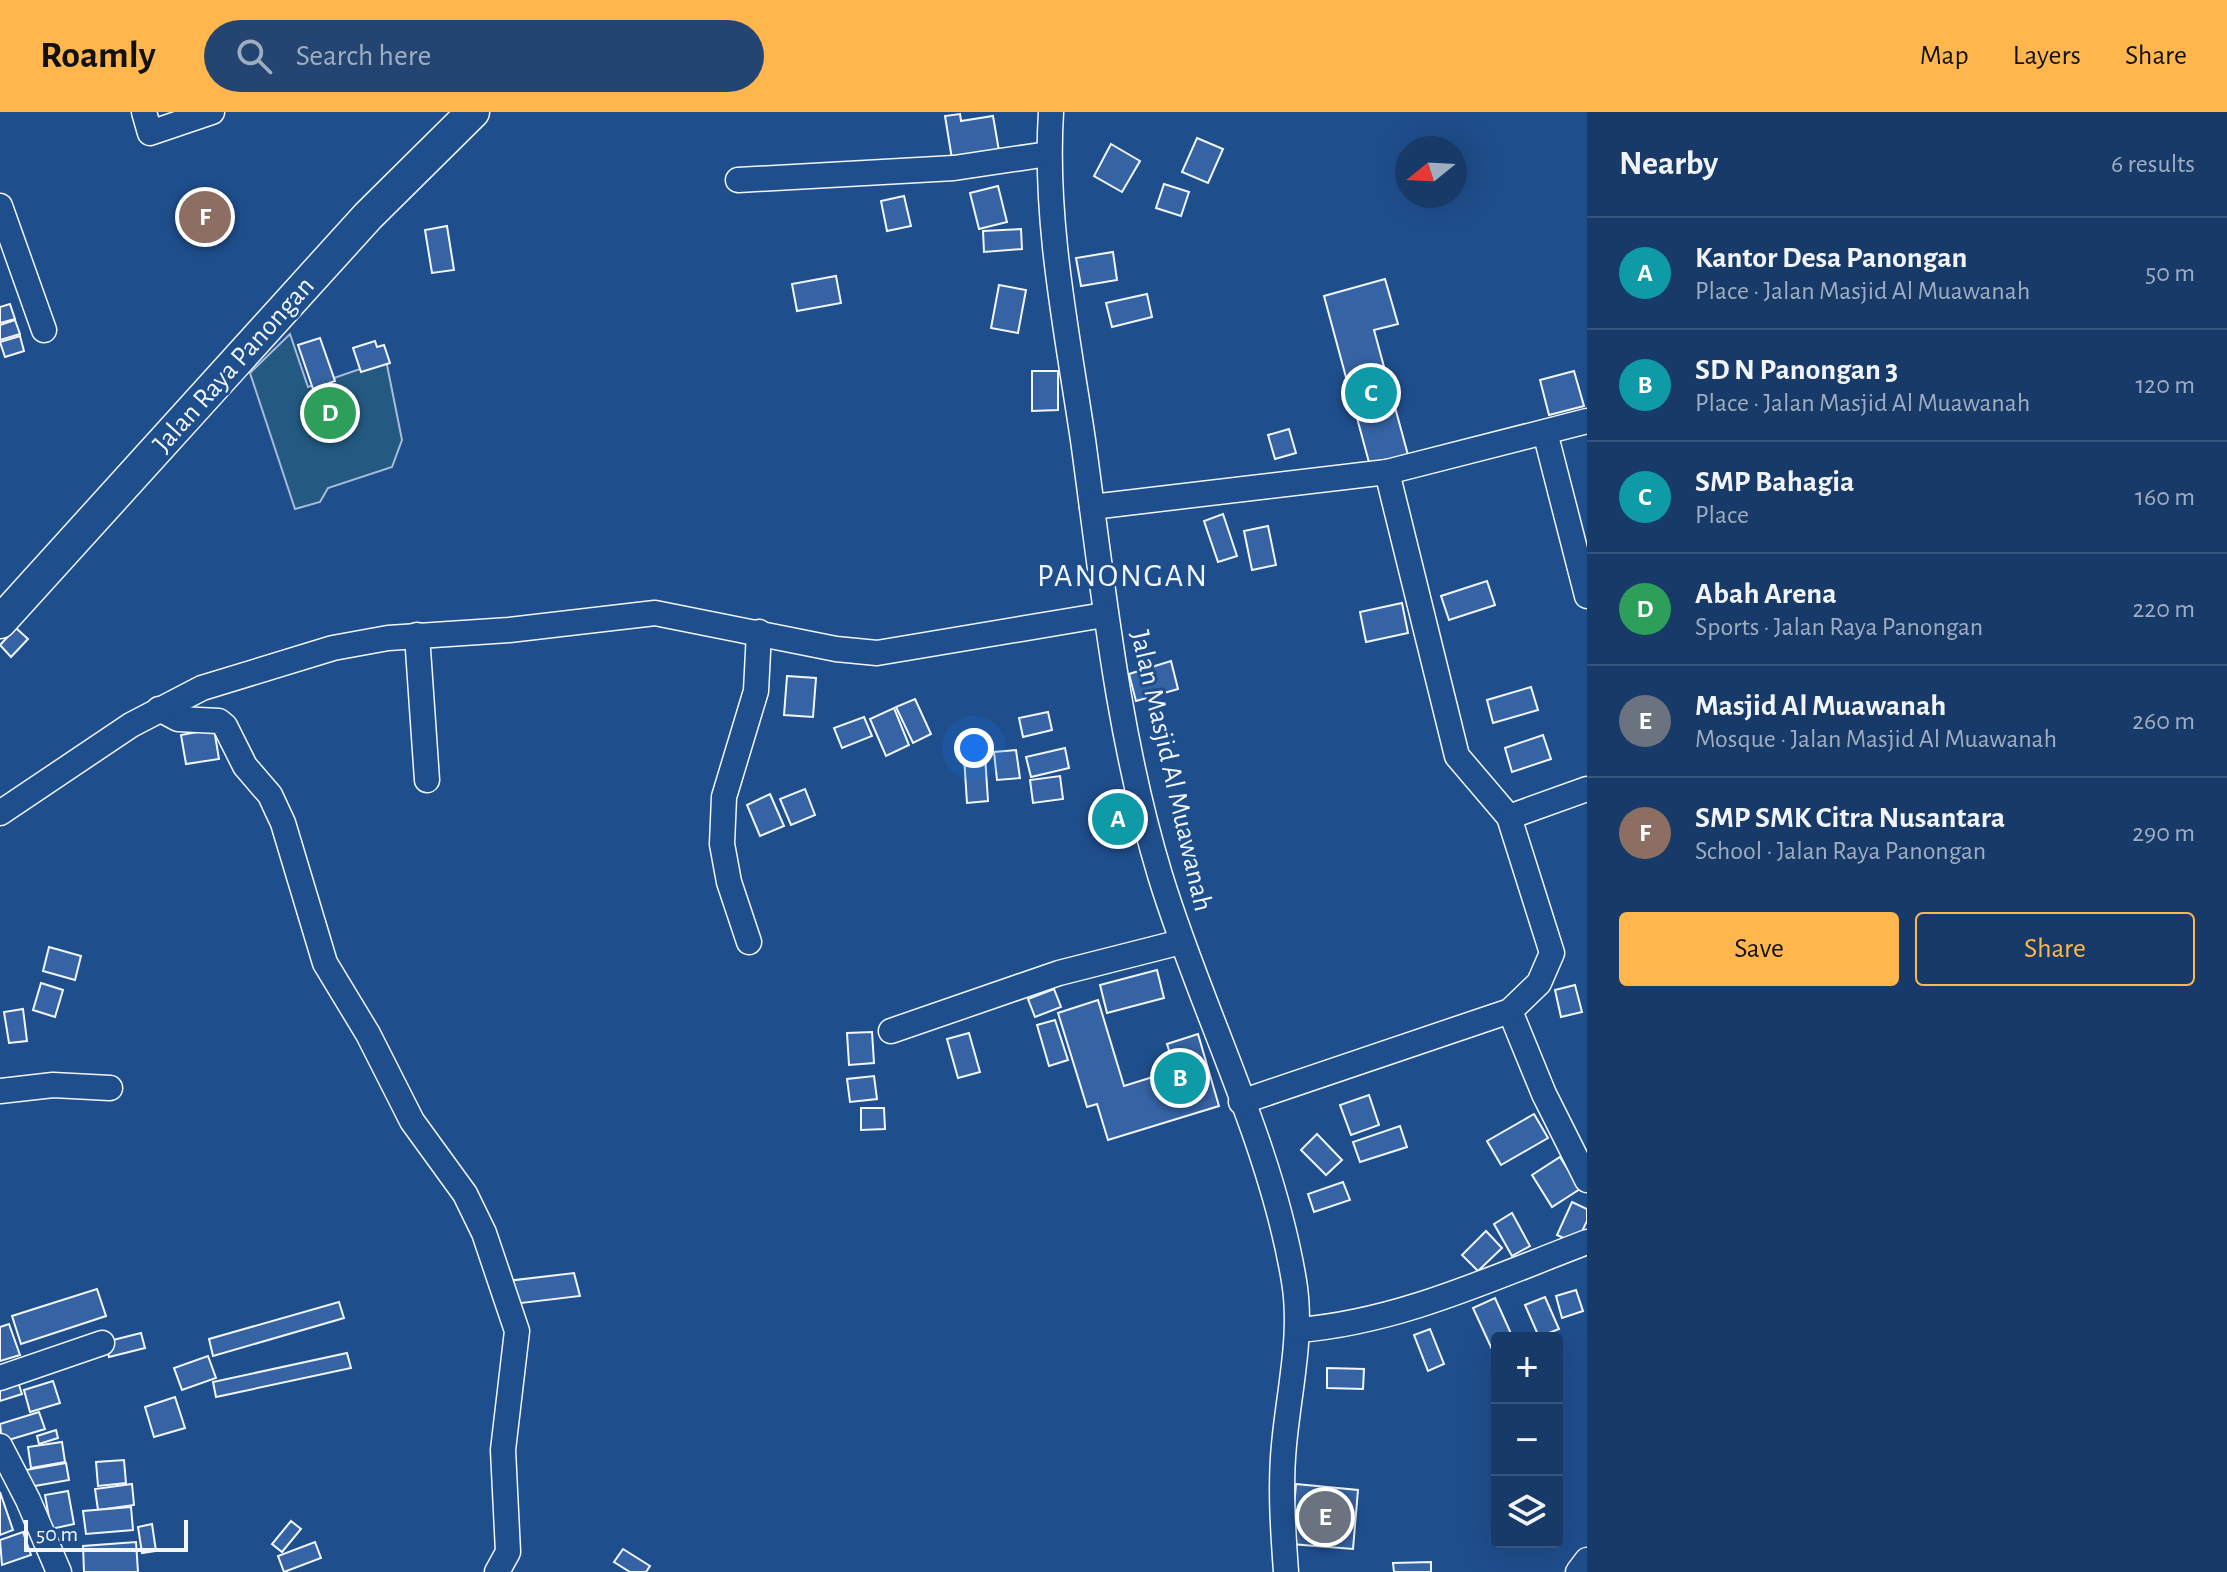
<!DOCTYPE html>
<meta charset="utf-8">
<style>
:root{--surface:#173a69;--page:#244571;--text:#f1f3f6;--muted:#9eadc0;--line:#36547d;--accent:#ffb74d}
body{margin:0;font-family:"Alegreya Sans",sans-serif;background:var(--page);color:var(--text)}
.controls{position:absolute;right:24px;bottom:24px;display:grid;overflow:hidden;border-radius:8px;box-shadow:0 8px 32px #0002}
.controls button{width:72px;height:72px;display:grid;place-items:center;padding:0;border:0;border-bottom:2px solid var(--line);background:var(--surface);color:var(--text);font:40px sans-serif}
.compass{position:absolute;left:1395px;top:24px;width:72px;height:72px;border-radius:50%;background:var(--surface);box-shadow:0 8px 32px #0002;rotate:252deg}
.scale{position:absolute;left:24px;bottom:20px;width:164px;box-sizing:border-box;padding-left:8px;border:4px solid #f2f6ff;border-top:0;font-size:22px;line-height:28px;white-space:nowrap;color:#f2f6ff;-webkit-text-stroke:6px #1f4e8c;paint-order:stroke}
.you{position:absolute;left:974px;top:636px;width:28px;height:28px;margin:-20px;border:6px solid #fff;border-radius:50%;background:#1a73e8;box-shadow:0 0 0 12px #1a73e833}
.badge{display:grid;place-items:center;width:52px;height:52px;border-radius:50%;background:var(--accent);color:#fff;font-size:26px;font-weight:700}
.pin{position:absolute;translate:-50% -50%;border:4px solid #fff;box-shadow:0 2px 8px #0006}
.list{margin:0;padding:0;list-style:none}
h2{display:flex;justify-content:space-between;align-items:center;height:104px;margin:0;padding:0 32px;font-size:34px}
h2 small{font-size:26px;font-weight:400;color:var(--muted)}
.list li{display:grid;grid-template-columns:52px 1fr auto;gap:24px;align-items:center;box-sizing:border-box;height:112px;padding:0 32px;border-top:2px solid var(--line)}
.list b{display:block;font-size:30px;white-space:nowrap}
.list p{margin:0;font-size:26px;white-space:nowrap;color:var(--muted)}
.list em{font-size:26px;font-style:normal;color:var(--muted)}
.actions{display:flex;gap:16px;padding:24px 32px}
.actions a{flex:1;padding:18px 0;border:2px solid var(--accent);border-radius:8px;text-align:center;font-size:28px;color:var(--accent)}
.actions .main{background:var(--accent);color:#111}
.icon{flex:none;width:44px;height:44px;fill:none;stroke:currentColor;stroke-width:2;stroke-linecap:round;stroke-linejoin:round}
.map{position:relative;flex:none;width:1587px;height:1460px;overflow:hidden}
header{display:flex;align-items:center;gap:48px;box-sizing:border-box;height:112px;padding:0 40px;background:var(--accent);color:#111}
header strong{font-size:38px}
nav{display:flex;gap:44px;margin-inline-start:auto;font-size:28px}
.search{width:560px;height:72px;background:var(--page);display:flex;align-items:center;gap:20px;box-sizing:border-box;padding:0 28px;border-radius:44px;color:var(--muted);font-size:30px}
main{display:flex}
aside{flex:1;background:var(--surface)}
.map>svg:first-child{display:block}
</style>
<header>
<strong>Roamly</strong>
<div class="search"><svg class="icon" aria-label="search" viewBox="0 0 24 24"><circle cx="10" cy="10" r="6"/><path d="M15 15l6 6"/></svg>Search here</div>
<nav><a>Map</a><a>Layers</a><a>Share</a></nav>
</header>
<main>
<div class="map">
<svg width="1587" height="1460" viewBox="0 0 1587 1460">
<rect width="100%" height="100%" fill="#1f4e8c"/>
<path fill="#245a82" stroke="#a8bbd7" stroke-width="2" d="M 290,222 L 308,275 L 386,248 L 402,328 L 392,355 L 328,376 L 320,390 L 295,397 L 250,261 Z"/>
<g fill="#3563a3" stroke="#f2f6ff" stroke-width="2">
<path d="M 960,2 L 961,9 L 993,4 L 999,39 L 952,47 L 945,4 Z"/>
<path d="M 1197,26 L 1223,37 L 1208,71 L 1182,60 Z"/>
<path d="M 1111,32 L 1140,49 L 1122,80 L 1094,64 Z"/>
<path d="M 1164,72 L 1189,80 L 1181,104 L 1156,96 Z"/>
<path d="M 998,74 L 1007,110 L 979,117 L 970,81 Z"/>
<path d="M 904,84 L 911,114 L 887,119 L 881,89 Z"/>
<path d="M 447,114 L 454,158 L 432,161 L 425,118 Z"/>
<path d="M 1021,117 L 1022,137 L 984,140 L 983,119 Z"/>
<path d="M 1113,140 L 1117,168 L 1081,174 L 1076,146 Z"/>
<path d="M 836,164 L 841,191 L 797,199 L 792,172 Z"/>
<path d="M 1385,167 L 1398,212 L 1374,218 L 1408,343 L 1370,354 L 1324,184 Z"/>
<path d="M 999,173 L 1026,178 L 1018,221 L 991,216 Z"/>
<path d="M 1147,182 L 1152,205 L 1112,215 L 1106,191 Z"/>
<path d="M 10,192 L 15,207 L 0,211 L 0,195 Z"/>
<path d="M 15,208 L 20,222 L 0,228 L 0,213 Z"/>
<path d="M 20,224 L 24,239 L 5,245 L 0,230 Z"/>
<path d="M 320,226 L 335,269 L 313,277 L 298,233 Z"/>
<path d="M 375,229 L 377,235 L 384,233 L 390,251 L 361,260 L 353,236 Z"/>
<path d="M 1032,259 L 1058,259 L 1058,298 L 1032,299 Z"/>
<path d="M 1574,259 L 1584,294 L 1549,303 L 1540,268 Z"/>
<path d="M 1289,317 L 1296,341 L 1275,347 L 1268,323 Z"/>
<path d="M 1223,402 L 1237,444 L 1218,450 L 1204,409 Z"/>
<path d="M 1268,414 L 1276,453 L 1252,458 L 1244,419 Z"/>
<path d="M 1487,469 L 1495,493 L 1449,508 L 1441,484 Z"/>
<path d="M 1402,491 L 1408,521 L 1366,530 L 1360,500 Z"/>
<path d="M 16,516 L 28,527 L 11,545 L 0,533 Z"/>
<path d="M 1171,549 L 1178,577 L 1136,589 L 1129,562 Z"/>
<path d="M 787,564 L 816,566 L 813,605 L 784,603 Z"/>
<path d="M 1531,575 L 1538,598 L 1493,611 L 1487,588 Z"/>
<path d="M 915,587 L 931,622 L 913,631 L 896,595 Z"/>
<path d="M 894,596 L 909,633 L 886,644 L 870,607 Z"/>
<path d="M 1048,600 L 1052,618 L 1023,625 L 1019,606 Z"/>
<path d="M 864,605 L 872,624 L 842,636 L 834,616 Z"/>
<path d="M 214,617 L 219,647 L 186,652 L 181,623 Z"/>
<path d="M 1543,623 L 1551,647 L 1512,660 L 1505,636 Z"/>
<path d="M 1065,636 L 1069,656 L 1031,665 L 1026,645 Z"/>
<path d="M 1016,638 L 1020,666 L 997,668 L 994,640 Z"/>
<path d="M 985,643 L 988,689 L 967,691 L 964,644 Z"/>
<path d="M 1060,664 L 1063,687 L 1033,691 L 1030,668 Z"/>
<path d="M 805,677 L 815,703 L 791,713 L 780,687 Z"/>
<path d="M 1123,680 L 1137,728 L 1114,735 L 1099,687 Z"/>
<path d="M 770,682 L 784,714 L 760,724 L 747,693 Z"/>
<path d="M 49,835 L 81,844 L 75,868 L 43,859 Z"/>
<path d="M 1157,858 L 1164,886 L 1107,901 L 1100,873 Z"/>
<path d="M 41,871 L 63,878 L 55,905 L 33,898 Z"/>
<path d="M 1575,873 L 1582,900 L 1561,905 L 1555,878 Z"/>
<path d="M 1054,877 L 1061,895 L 1035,905 L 1028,887 Z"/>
<path d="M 1098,888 L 1124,974 L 1175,958 L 1167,932 L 1198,922 L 1219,994 L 1108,1028 L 1097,992 L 1087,995 L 1058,901 Z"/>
<path d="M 23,897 L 27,929 L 9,931 L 4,900 Z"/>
<path d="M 1055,908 L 1068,948 L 1049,954 L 1037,913 Z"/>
<path d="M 872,920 L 874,951 L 849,953 L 847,921 Z"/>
<path d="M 969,921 L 980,960 L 958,966 L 947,927 Z"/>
<path d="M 874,964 L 877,987 L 850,990 L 847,967 Z"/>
<path d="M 1369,983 L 1379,1013 L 1351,1023 L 1340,993 Z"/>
<path d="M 861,996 L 884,996 L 885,1017 L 861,1018 Z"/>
<path d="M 1534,1002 L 1548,1026 L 1501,1053 L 1487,1029 Z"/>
<path d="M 1400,1014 L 1407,1035 L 1360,1050 L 1353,1030 Z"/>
<path d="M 1317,1022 L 1342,1048 L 1326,1063 L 1301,1038 Z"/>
<path d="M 1560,1045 L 1580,1077 L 1552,1095 L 1532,1063 Z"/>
<path d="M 1343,1070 L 1350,1088 L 1314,1100 L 1308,1082 Z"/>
<path d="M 1572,1090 L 1587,1097 L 1587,1109 L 1576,1132 L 1557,1123 Z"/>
<path d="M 1512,1101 L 1530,1134 L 1512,1144 L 1494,1112 Z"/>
<path d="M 1486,1119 L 1502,1136 L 1478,1159 L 1462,1143 Z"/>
<path d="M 574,1161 L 580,1184 L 513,1192 L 507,1169 Z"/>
<path d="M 97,1177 L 106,1204 L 21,1232 L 12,1204 Z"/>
<path d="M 1576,1178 L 1583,1199 L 1562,1206 L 1556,1184 Z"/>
<path d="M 1545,1185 L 1559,1217 L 1539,1225 L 1525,1193 Z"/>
<path d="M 1495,1186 L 1513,1226 L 1497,1226 L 1496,1246 L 1473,1196 Z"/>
<path d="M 339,1190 L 344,1206 L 213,1244 L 209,1227 Z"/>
<path d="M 9,1212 L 20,1243 L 0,1249 L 0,1215 Z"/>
<path d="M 1430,1217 L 1444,1252 L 1428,1259 L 1414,1223 Z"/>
<path d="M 141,1221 L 145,1236 L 109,1245 L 105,1230 Z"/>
<path d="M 347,1241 L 351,1256 L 216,1285 L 213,1270 Z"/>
<path d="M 208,1244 L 216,1266 L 182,1278 L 174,1256 Z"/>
<path d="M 1327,1256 L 1364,1257 L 1363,1277 L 1327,1276 Z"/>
<path d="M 17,1267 L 22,1282 L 0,1289 L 0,1272 Z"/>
<path d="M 53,1269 L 60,1291 L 30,1300 L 24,1278 Z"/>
<path d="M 175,1285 L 185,1316 L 154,1325 L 145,1295 Z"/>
<path d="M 39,1300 L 45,1317 L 2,1330 L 0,1312 Z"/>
<path d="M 56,1318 L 58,1326 L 39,1332 L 37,1324 Z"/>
<path d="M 62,1330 L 65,1350 L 31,1356 L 28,1335 Z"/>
<path d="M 124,1348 L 126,1371 L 98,1374 L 96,1350 Z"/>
<path d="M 66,1351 L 69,1368 L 29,1375 L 26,1358 Z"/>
<path d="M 132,1372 L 134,1393 L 98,1398 L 95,1377 Z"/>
<path d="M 1296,1372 L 1358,1378 L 1353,1437 L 1291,1432 Z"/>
<path d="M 68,1379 L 74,1412 L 51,1417 L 45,1383 Z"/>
<path d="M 0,1380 L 13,1418 L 0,1423 Z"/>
<path d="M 131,1395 L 133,1418 L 86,1422 L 83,1399 Z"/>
<path d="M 291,1409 L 301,1417 L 282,1440 L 272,1432 Z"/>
<path d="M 152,1412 L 156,1439 L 142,1441 L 138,1415 Z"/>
<path d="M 23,1420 L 31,1443 L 2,1453 L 0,1428 Z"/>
<path d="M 136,1430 L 138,1460 L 84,1460 L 83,1434 Z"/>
<path d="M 315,1430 L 321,1446 L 284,1460 L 278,1444 Z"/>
<path d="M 623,1437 L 650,1454 L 646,1460 L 630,1460 L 614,1450 Z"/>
<path d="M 1431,1450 L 1431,1460 L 1394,1460 L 1393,1451 Z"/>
</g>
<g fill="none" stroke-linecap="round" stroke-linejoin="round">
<defs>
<g id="minor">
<path d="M 144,0 L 150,21 L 212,0"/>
<path d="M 1051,0 C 1044,109 1067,220 1083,328 C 1103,474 1117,621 1160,763 C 1201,898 1271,1029 1294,1169 C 1303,1223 1289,1278 1284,1333 C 1280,1374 1283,1419 1286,1460"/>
<path d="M 738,68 L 954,56 L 1048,42"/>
<path d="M 0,94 L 44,218"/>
<path d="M 1545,320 L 1587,484"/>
<path d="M 1387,360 L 1457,644 L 1509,705 L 1587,677"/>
<path d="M 1092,395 L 1387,360 L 1587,309"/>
<path d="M 417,523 L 427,668"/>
<path d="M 159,597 L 178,607 L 219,609 L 225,614 L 245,654 L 270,683 L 283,711 L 325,851 L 368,922 L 412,1009 L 465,1082 L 484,1121 L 517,1219 L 503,1338 L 508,1440 L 497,1460"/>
<path d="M 0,701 L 131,613 L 202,576 L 333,536 L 388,526 L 509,518 L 655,501 L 836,537 L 877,541 L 1104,503"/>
<path d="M 749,830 L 729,770 L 722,732 L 724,685 L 756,579 L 759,520"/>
<path d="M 1510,899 L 1544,982 L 1587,1068"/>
<path d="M 891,919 L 1059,861 L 1181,830"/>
<path d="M 0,979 L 53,973 L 110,976"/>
<path d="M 1241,990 L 1510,899 L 1539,871 L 1552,841 L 1509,705"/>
<path d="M 1298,1218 C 1399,1210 1492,1166 1587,1130"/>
<path d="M 0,1266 L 102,1231"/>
<path d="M 0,1334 L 28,1388 L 59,1460"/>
<path d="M 1578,1460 L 1587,1448"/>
</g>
<path id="major" d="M 0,510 L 368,104 L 473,0"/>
</defs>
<use href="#minor" stroke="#f2f6ff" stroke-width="27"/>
<use href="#major" stroke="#f2f6ff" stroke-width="35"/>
<use href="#minor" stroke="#1f4e8c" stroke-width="24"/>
<use href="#major" stroke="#1f4e8c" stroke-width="32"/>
</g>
<g text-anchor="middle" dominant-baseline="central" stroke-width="6" stroke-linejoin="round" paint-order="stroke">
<g font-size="28" fill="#f2f6ff" stroke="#1f4e8c">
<text transform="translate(234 253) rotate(-48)">Jalan Raya Panongan</text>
<text transform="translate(1171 659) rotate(77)">Jalan Masjid Al Muawanah</text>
</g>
<g font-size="32" letter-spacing="2" fill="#f2f6ff" stroke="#1f4e8c">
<text x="1123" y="464">PANONGAN</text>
</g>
</g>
</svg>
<div class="controls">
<button>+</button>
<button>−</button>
<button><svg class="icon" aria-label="layers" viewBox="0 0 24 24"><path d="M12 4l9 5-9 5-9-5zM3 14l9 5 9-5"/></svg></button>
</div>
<svg class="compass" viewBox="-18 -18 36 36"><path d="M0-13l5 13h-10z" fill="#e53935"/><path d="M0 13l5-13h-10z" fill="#9eadc0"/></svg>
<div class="scale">50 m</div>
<div class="you"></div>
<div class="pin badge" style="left:1118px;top:707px;background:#0f9aa8">A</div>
<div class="pin badge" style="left:1180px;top:966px;background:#0f9aa8">B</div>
<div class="pin badge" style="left:1371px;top:281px;background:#0f9aa8">C</div>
<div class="pin badge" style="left:330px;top:301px;background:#2e9e5b">D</div>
<div class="pin badge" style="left:1325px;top:1405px;background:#6b7280">E</div>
<div class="pin badge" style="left:205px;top:105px;background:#8d6e63">F</div>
</div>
<aside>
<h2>Nearby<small>6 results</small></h2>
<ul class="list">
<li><span class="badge" style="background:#0f9aa8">A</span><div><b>Kantor Desa Panongan</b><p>Place · Jalan Masjid Al Muawanah</p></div><em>50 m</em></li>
<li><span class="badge" style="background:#0f9aa8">B</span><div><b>SD N Panongan 3</b><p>Place · Jalan Masjid Al Muawanah</p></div><em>120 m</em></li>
<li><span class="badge" style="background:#0f9aa8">C</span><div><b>SMP Bahagia</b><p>Place</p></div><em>160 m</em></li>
<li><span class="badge" style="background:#2e9e5b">D</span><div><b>Abah Arena</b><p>Sports · Jalan Raya Panongan</p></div><em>220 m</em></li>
<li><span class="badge" style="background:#6b7280">E</span><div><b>Masjid Al Muawanah</b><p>Mosque · Jalan Masjid Al Muawanah</p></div><em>260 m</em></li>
<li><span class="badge" style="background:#8d6e63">F</span><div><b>SMP SMK Citra Nusantara</b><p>School · Jalan Raya Panongan</p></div><em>290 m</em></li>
</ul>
<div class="actions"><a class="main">Save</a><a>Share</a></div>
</aside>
</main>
